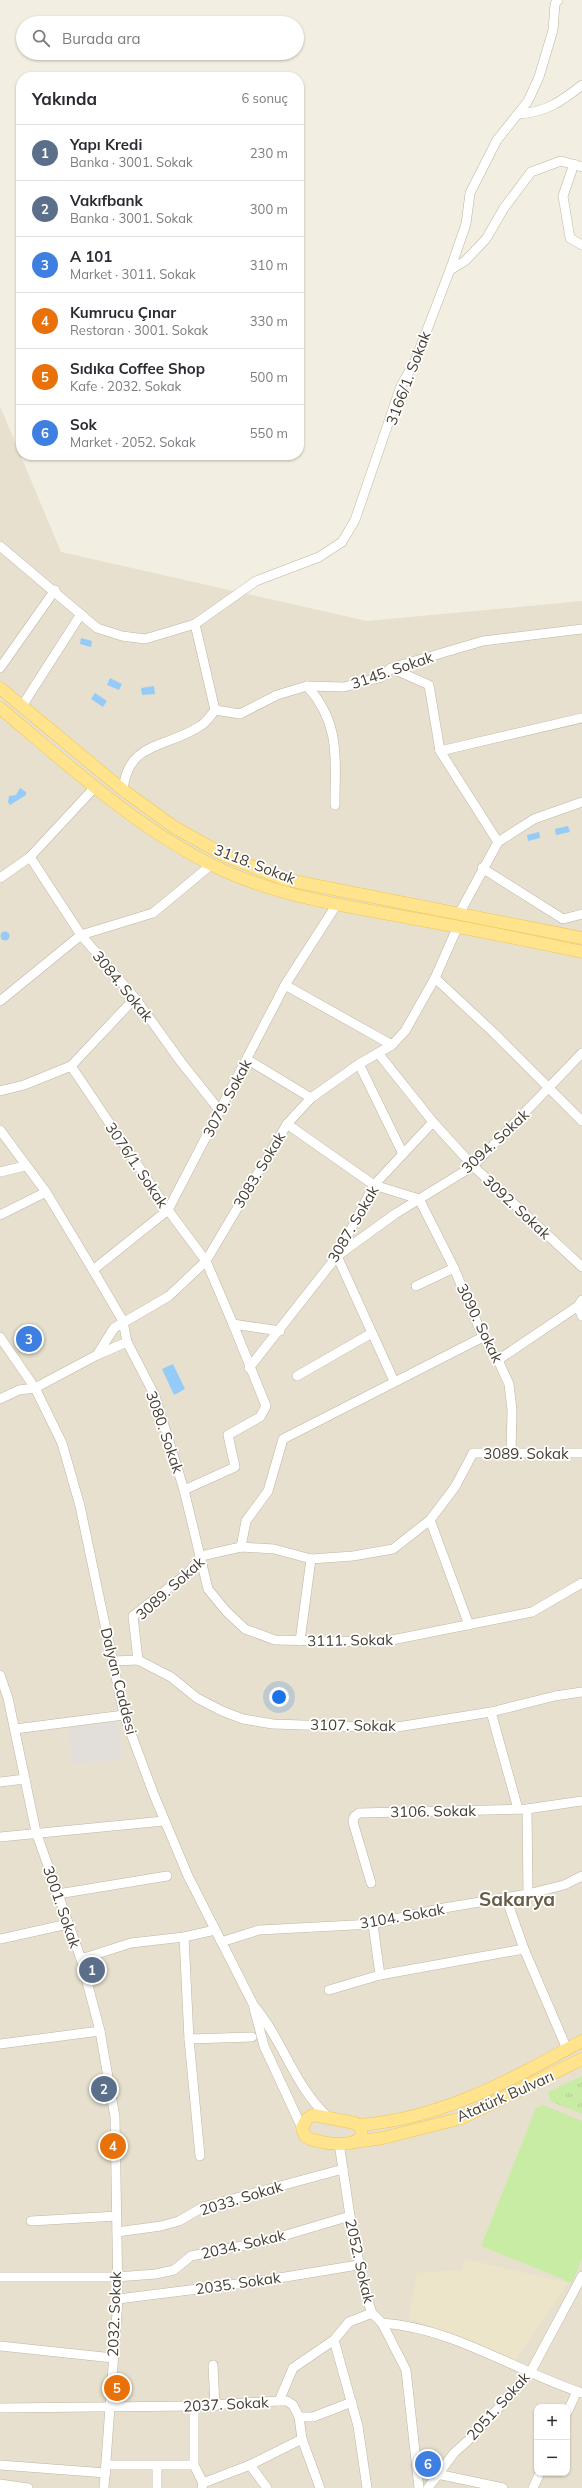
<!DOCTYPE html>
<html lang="tr">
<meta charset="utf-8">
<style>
:root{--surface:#fff;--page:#f2f2f3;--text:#2b2b33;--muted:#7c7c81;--line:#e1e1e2;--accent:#ff3a0b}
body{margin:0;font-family:Mulish,sans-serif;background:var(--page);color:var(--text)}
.controls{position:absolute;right:12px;bottom:12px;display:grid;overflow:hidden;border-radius:8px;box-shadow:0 1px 3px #0004}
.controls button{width:36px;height:36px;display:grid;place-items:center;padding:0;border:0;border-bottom:1px solid var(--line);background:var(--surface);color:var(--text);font:20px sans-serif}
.you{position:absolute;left:279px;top:1697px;width:14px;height:14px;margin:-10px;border:3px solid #fff;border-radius:50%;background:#1a73e8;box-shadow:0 0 0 6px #1a73e833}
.badge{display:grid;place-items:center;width:26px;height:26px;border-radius:50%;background:var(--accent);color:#fff;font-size:13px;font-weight:700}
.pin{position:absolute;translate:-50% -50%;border:2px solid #fff;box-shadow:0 1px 4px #0006}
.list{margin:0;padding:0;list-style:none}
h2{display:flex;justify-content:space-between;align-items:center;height:52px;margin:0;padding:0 16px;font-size:17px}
h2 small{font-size:13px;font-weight:400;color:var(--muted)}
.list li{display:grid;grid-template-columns:26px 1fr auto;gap:12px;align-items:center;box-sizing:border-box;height:56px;padding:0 16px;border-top:1px solid var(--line)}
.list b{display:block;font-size:15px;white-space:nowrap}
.list p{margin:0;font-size:13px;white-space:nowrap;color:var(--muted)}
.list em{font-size:13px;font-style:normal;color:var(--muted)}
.icon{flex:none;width:22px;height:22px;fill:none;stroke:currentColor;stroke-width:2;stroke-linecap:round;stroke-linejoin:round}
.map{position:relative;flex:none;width:582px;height:2488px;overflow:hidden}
.search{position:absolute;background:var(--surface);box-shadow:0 1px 3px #0004;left:16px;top:16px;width:288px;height:44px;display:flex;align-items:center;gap:10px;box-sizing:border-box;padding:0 14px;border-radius:22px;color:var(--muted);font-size:15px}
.panel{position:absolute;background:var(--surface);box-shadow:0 1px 3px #0004;left:16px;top:72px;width:288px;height:388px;border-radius:16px}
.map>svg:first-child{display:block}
</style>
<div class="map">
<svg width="582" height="2488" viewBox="0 0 582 2488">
<defs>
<pattern id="grass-tufts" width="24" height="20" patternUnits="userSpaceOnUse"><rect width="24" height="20" fill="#c8eca4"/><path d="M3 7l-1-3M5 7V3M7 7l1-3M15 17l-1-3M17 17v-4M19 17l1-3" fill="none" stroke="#adcb8e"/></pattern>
</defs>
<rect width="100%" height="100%" fill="#f2eee1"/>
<path fill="#e7e0ce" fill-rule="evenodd" d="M 0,406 L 61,552 L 367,621 L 582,601 L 582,2488 L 0,2488 ZM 537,2407 L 567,2407 L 567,2473 L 537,2473 Z"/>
<path fill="#ede5c9" d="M 465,2259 L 568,2283 L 515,2361 L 409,2318 L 417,2273 L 462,2270 Z"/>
<path fill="url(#grass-tufts)" d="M 582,2076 L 582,2114 L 550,2101 L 548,2092 Z"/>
<path fill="#c8eca4" d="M 543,2105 L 582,2121 L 582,2258 L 572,2283 L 481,2246 L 536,2108 Z"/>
<path fill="#e2dfda" d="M 119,1723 L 123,1759 L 72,1764 L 67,1726 Z"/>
<g fill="#95cbf7">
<path d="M 81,638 L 92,641 L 91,647 L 80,644 Z"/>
<path d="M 110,678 L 122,684 L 119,690 L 107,685 Z"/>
<path d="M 154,686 L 155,694 L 142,695 L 141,688 Z"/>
<path d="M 95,693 L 107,701 L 103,707 L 91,699 Z"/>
<path d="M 20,788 L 26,792 L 26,795 L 10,805 L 8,802 L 9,796 L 16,795 Z"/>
<path d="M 568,826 L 570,832 L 556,835 L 555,829 Z"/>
<path d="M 539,832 L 540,838 L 528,841 L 527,835 Z"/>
<circle cx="5" cy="936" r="4.5"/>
<path d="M 173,1364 L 185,1389 L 174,1395 L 162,1369 Z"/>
</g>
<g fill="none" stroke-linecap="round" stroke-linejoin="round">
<defs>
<g id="minor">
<path d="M 518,114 C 545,113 562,101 582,85"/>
<path d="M 574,164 L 563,196 L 570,238 L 582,245"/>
<path d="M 450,270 L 465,261 L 486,239 L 504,208 L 531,172 L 561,161 L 582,167"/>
<path d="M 0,546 L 97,628 L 122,636 L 145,639 L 195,624 L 256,581 L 319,557 L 342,542 L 355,520 L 401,386 L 415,361 L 450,270 L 466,224 L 470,193 L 497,140 L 528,101 L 539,77 L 553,30 L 555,4 L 558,0"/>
<path d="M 195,624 L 215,710"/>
<path d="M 0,668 L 55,590"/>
<path d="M 391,668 L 429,685 L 440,751 L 498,842"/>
<path d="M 307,686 C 341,724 335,758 335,805"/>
<path d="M 22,706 L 81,614"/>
<path d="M 215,710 L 240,714 L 277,695 L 307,686 L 344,687 L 382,677 L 391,668 L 483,641 L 582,629"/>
<path d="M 440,751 L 582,718"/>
<path d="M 123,790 C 128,740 168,748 200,726 C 206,723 211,715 215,710"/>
<path d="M 30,857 L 81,935 L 135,998 L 181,1062 L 220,1111"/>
<path d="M 482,868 L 563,919 L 582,914"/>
<path d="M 0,878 L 30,857 L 95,787"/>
<path d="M 460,912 L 498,842 L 534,819 L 582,802"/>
<path d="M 435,978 L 494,1033 L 582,1121"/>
<path d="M 285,985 L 392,1045"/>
<path d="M 0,1001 L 81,935 L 153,913 L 211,865"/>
<path d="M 378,1053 L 433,1122 L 473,1166 L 582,1267"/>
<path d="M 248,1060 L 311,1098"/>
<path d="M 359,1064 L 403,1154"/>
<path d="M 71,1066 L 168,1210 L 206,1261 L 233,1324"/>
<path d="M 0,1091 L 24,1085 L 71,1066 L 135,998"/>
<path d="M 287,1124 L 374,1185 L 419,1199"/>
<path d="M 0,1130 L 46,1192 L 93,1270 L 123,1321 L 127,1342"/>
<path d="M 0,1172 L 25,1166"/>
<path d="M 419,1199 L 454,1268 L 483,1337 L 498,1360 L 509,1384 L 512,1410 L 511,1454"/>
<path d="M 0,1215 L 46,1192"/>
<path d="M 337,1256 L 395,1214 L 473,1166 L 582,1053"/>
<path d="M 337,1256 L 394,1381"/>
<path d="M 93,1270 L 168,1210 L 285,985 L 337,904"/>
<path d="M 416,1286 L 454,1268"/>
<path d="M 578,1306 L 582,1316"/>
<path d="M 0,1337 L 35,1388 L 62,1443 L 80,1506 L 124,1715 L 154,1795 L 188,1876 L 254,2006 C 283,2040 294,2086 328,2117"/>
<path d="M 97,1355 L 127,1342 L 155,1396 L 184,1490 L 208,1589 L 226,1611 L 245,1629 L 275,1640 L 382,1642 L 532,1612 L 582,1583"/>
<path d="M 498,1360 L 578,1306 L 582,1300"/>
<path d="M 249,1368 L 337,1256 L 374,1185 L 433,1122"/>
<path d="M 297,1376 L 372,1333"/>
<path d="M 0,1399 L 19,1390 L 35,1388 L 97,1355 L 114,1328 L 169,1296 L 206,1261 L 287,1124 L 311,1098 L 359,1064 L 392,1045 L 405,1031 L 435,978 L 458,926"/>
<path d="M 184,1490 L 235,1467 L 228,1435 L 260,1417 L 266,1406 L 233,1324 L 280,1331"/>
<path d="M 430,1520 L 469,1625"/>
<path d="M 241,1547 L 246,1521 L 268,1491 L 283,1439 L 483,1337"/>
<path d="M 300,1641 L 311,1559"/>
<path d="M 138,1660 L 133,1616 L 189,1572 L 201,1556 L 241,1547 L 274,1549 L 311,1559 L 353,1556 L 393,1549 L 430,1520 L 455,1487 L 473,1453 L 582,1453"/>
<path d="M 138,1660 L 171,1677 L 197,1698 L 222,1711 L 243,1719 L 273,1724 L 391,1728 L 491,1712 L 555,1696 L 582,1692"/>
<path d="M 113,1661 L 138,1660"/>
<path d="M 0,1675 L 8,1698 L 36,1832 L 81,1959 L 100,2031 L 115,2117 L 118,2299 L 104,2488"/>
<path d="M 491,1712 L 518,1809"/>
<path d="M 15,1729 L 124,1715"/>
<path d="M 0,1782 L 25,1779"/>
<path d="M 527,1809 L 528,1894"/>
<path d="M 0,1837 L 164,1821"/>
<path d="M 371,1883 L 353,1822 L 354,1817 L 359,1813 L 527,1809 L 582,1801"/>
<path d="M 58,1894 L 167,1876"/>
<path d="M 506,1898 L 524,1949 L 567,2049"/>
<path d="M 373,1924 L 380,1975"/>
<path d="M 184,1937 L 189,2039 L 200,2156"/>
<path d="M 0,1939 L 68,1924"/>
<path d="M 221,1942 L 259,1930 L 373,1924 L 444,1908 L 528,1894 L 564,1885 L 582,1876"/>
<path d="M 81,1959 L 131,1943 L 184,1937 L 215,1930"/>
<path d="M 329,1990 L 380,1975 L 524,1949"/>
<path d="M 254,2008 L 264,2046 L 302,2128"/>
<path d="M 189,2039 L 252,2037"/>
<path d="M 0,2044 L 100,2031"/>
<path d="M 339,2143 L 350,2216 L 365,2293 L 372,2313 L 382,2323 L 406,2370 L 419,2488"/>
<path d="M 31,2221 L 117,2216"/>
<path d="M 117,2232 L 161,2226 L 179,2221 L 203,2207 L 343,2169"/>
<path d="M 0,2277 L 116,2277 L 156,2274 L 174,2270 L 191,2256 L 266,2241 L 350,2216"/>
<path d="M 118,2299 L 261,2281 L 358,2265"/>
<path d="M 382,2323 C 454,2328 515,2371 582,2393"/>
<path d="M 334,2340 L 358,2426 L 367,2488"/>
<path d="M 0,2346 L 113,2358"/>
<path d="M 213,2365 L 215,2406"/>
<path d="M 279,2401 L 287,2401 L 293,2405 L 299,2417 L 302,2439 L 320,2488"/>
<path d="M 194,2406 L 194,2465"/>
<path d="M 0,2408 L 194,2406 L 279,2401 L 293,2368 L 334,2340 L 349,2322 L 372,2313"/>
<path d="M 567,2413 L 577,2391"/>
<path d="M 299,2417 L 313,2417 L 352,2402"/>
<path d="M 0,2465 L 106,2473"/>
<path d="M 107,2465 L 194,2465 L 203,2483 L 202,2488"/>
<path d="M 250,2465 L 267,2488"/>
<path d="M 437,2474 L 503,2488"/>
<path d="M 203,2483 L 250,2465 L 302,2439"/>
<path d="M 0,2484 L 28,2488"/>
<path d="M 157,2488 L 157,2467"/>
<path d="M 428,2488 L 454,2453 L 473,2436 L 530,2373 L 582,2276"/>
<path d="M 533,2488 L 540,2473"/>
</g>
<g id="major">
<path d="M 0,688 L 123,790 L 174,827 L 226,856 L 283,879 L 582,938"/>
<path d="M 0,708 C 66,763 133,825 210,864 C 273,896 342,905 410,918 C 468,928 525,940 582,952"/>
<path d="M 313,2115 L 355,2123 L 361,2128 L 362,2136 C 353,2149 323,2143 310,2139 L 305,2136 L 302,2128 L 307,2119 Z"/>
<path d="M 359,2125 C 441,2119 511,2080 582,2041"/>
<path d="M 355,2142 L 383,2138 L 462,2118 L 582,2059"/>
</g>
</defs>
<use href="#minor" stroke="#beb6a3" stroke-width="10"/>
<use href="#major" stroke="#efc752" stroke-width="13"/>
<use href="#minor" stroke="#fff" stroke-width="9"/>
<use href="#major" stroke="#ffe48d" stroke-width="12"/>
</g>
<g text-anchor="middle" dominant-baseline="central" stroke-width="3.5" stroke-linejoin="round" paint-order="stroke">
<g font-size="15" fill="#443d31" stroke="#fff">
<text transform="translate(408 378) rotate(-69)">3166/1. Sokak</text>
<text transform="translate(392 670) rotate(-19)">3145. Sokak</text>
<text transform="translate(255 864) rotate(21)">3118. Sokak</text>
<text transform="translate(123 986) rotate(51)">3084. Sokak</text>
<text transform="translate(227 1098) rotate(-62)">3079. Sokak</text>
<text transform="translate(495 1141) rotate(-43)">3094. Sokak</text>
<text transform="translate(137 1165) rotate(56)">3076/1. Sokak</text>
<text transform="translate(259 1170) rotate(-59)">3083. Sokak</text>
<text transform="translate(517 1207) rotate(43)">3092. Sokak</text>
<text transform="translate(353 1224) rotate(-60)">3087. Sokak</text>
<text transform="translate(480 1323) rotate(64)">3090. Sokak</text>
<text transform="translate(165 1432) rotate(71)">3080. Sokak</text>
<text x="526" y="1453">3089. Sokak</text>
<text transform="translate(170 1588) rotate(-42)">3089. Sokak</text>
<text transform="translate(350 1640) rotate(-1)">3111. Sokak</text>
<text transform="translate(119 1681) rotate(76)">Dalyan Caddesi</text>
<text transform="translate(353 1725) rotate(1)">3107. Sokak</text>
<text transform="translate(433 1811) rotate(-1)">3106. Sokak</text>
<text transform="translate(62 1907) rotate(71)">3001. Sokak</text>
<text transform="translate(402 1916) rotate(-10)">3104. Sokak</text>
<text transform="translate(505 2096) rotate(-24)">Atatürk Bulvarı</text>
<text transform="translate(241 2198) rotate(-17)">2033. Sokak</text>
<text transform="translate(243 2244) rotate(-13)">2034. Sokak</text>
<text transform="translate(360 2261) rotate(77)">2052. Sokak</text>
<text transform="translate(238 2283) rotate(-8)">2035. Sokak</text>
<text transform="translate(114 2314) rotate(-88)">2032. Sokak</text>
<text transform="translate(226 2404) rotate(-3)">2037. Sokak</text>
<text transform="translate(498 2406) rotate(-48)">2051. Sokak</text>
</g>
<g font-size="19" font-weight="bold" fill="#685c47" stroke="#fff">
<text x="517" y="1899">Sakarya</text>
</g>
</g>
</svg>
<div class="controls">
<button>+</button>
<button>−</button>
</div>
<div class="you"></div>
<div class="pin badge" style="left:92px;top:1970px;background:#5c6f8a">1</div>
<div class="pin badge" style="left:104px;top:2089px;background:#5c6f8a">2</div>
<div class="pin badge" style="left:29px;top:1339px;background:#3f7fe0">3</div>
<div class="pin badge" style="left:113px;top:2146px;background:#e8710a">4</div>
<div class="pin badge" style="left:117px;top:2388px;background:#e8710a">5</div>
<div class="pin badge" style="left:428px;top:2464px;background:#3f7fe0">6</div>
<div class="search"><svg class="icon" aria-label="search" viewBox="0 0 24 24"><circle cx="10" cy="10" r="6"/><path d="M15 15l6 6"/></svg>Burada ara</div>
<section class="panel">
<h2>Yakında<small>6 sonuç</small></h2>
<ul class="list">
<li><span class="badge" style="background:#5c6f8a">1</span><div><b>Yapı Kredi</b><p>Banka · 3001. Sokak</p></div><em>230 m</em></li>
<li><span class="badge" style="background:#5c6f8a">2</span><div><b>Vakıfbank</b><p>Banka · 3001. Sokak</p></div><em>300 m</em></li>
<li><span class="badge" style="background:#3f7fe0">3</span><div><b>A 101</b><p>Market · 3011. Sokak</p></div><em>310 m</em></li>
<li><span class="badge" style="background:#e8710a">4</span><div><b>Kumrucu Çınar</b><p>Restoran · 3001. Sokak</p></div><em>330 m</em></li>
<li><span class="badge" style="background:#e8710a">5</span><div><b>Sıdıka Coffee Shop</b><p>Kafe · 2032. Sokak</p></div><em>500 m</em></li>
<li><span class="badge" style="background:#3f7fe0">6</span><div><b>Sok</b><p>Market · 2052. Sokak</p></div><em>550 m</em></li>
</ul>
</section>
</div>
